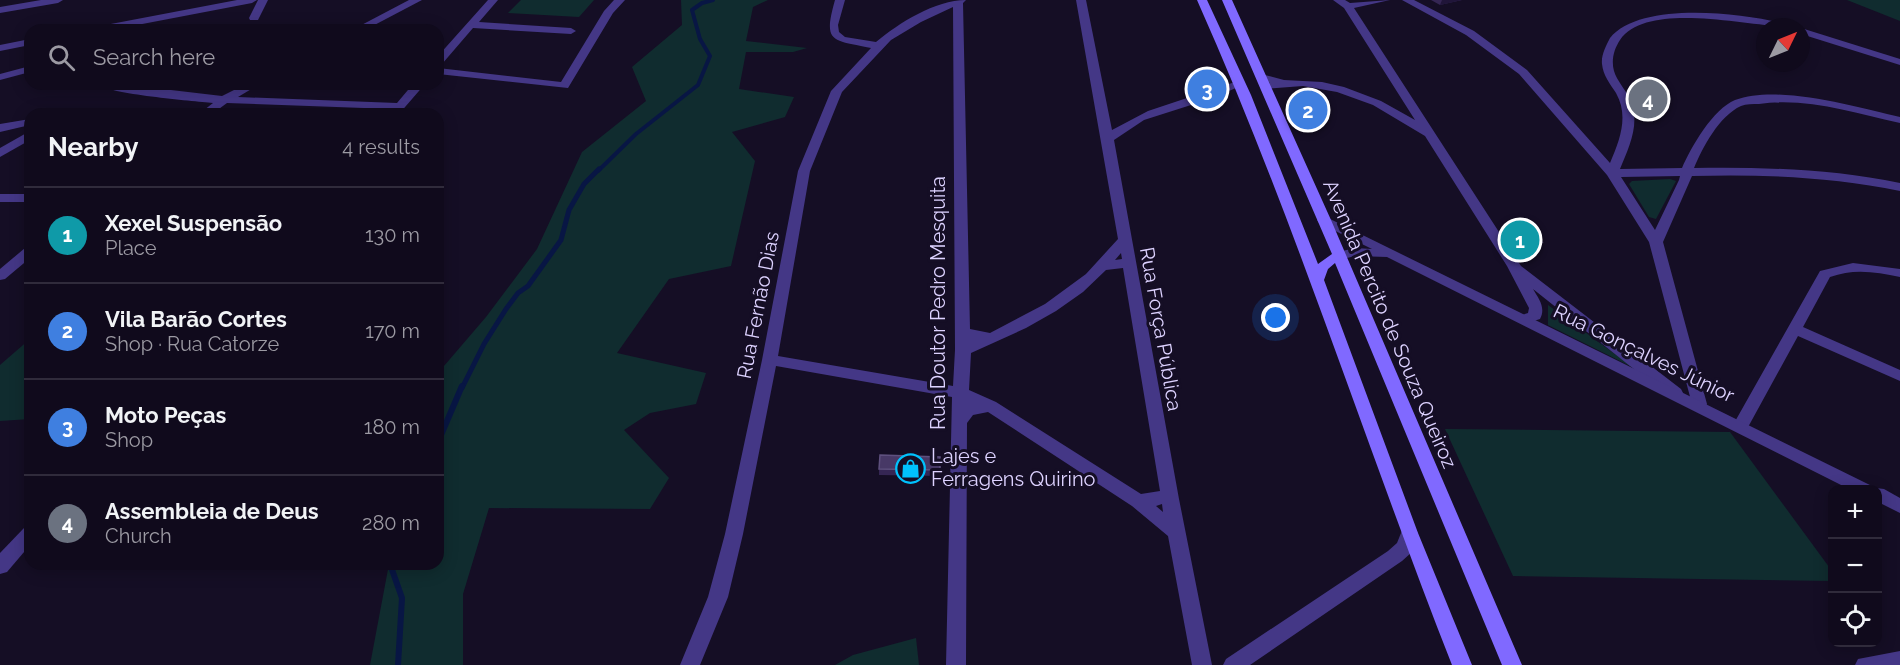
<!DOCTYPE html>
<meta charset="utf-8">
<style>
:root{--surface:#100a1c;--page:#191325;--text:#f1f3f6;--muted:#9c9aa3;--line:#302b3b;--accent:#db2777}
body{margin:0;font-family:Raleway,sans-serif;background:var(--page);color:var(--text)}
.controls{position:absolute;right:18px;bottom:18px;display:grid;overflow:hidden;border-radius:12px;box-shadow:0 3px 15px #0003}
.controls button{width:54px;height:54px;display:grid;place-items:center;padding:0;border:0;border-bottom:2px solid var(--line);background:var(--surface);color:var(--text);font:30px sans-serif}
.compass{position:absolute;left:1756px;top:18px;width:54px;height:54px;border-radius:50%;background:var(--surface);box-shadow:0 3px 15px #0003;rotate:47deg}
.you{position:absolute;left:1276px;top:318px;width:21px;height:21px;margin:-15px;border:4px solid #fff;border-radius:50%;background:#1a73e8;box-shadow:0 0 0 9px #1a73e833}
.badge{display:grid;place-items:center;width:39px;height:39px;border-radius:50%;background:var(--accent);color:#fff;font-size:20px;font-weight:700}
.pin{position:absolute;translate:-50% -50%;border:3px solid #fff;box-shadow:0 2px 6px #0006}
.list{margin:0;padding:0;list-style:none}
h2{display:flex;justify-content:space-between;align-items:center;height:78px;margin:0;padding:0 24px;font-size:26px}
h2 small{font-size:20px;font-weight:400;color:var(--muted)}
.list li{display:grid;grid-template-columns:39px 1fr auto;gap:18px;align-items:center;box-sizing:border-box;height:96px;padding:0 24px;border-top:2px solid var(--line)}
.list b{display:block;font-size:22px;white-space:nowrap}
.list p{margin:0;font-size:20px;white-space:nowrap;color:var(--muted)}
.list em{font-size:20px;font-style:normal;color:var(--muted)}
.icon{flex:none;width:33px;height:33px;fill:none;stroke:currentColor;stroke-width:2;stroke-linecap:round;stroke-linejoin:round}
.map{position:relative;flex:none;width:1900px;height:665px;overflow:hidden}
.search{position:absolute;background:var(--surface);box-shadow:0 3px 15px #0003;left:24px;top:24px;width:420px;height:66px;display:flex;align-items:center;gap:15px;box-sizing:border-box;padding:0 21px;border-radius:18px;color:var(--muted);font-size:22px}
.panel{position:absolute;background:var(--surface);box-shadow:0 3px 15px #0003;left:24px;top:108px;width:420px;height:462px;border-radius:18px}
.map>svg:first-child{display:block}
</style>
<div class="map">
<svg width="1900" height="665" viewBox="0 0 1900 665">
<rect width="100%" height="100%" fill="#150e25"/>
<g fill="#102c2f">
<path d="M 521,0 L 594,0 L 579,17 L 508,13 Z"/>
<path d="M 681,0 L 768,0 L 753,7 L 746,41 L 807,48 L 793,52 L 746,52 L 739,89 L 794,97 L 785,117 L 732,132 L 755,161 L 731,266 L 669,279 L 617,353 L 706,373 L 696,404 L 650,413 L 624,430 L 669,478 L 650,509 L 489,508 L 463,594 L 463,665 L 370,665 L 389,564 L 438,564 L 438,373 L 486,317 L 537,249 L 582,152 L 646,101 L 632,67 L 682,25 Z"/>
<path d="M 1847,0 L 1900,0 L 1900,21 Z"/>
<path d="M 1670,179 L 1676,181 L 1656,219 L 1649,217 L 1629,184 L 1632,181 Z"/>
<path d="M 1548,305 L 1634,368 L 1548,325 Z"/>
<path d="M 30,339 L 30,419 L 0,421 L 0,365 Z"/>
<path d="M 1445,429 L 1730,432 L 1832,571 L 1832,581 L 1513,576 Z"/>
<path d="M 916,638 L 919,665 L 835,665 L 853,655 Z"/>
</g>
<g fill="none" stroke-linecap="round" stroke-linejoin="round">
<path stroke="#081644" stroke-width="4" d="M 598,171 L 636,134 L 698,85 L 710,56 L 700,39 L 692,10 L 702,3 L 713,0"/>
<path stroke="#081644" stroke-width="5" d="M 462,388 L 484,344 L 506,309 L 518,293 L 528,286 L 561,240 L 569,210 L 584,184 L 599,169"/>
<g stroke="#081644" stroke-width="6">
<path d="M 438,442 L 462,386"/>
<path d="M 390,564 L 402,598 L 398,665"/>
</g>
<g fill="#443786" fill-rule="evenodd">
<path d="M 41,0 L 63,0 L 58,3 L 0,13 L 0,7 Z"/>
<path d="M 237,0 L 257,0 L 252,3 L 111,30 L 90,30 L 95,27 Z"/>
<path d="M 258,0 L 268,0 L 258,20 L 250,20 L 249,18 Z"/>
<path d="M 409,0 L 422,0 L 365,30 L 352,30 Z"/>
<path d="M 488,0 L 498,0 L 479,22 L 571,28 L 576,31 L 571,34 L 473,28 L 442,64 L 438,65 L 438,56 Z"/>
<path d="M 614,0 L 625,0 L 613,13 L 568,88 L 438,74 L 438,68 L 561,82 L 604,11 Z"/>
<path d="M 835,0 L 845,0 L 838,25 L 839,32 L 845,37 L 876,42 C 899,23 935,0 966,0 L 963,3 L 970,329 L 990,333 L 1045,304 L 1086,274 L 1118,239 L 1076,0 L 1086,0 L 1112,130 L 1148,111 L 1235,82 L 1239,81 L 1245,84 L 1213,98 L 1144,120 L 1114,140 L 1179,499 L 1212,665 L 1192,665 L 1168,536 L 1132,506 L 988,412 L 973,415 L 967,423 L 966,665 L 946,665 L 952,397 L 776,366 L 743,534 L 728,597 L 700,665 L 680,665 L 708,597 L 725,534 L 762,360 L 798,171 L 831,91 L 871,48 C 831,40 823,43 835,0 ZM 953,7 L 955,350 L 953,386 L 778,356 L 810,171 L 842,92 L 891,40 L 921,22 ZM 1121,253 L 1122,259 L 1115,260 ZM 1123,268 L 1160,491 L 1141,494 L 996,402 L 969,390 L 971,353 L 1026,328 L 1056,311 L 1083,292 L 1106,270 ZM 1162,504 L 1163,512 L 1156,506 Z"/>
<path d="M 1333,0 L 1345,0 L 1350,3 L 1390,0 L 1354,8 L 1521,266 L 1681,389 L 1683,393 L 1681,397 L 1669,397 L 1533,289 C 1539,299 1546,308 1540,319 L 1524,324 L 1519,322 L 1517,319 L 1519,316 L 1528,313 L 1529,308 L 1507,266 L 1425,136 L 1373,105 L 1337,92 L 1303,86 L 1262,89 L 1262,85 L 1270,83 L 1257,79 L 1256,77 L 1261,74 L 1284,80 L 1322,82 L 1344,87 L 1381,101 L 1415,120 L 1344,8 Z"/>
<path d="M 1402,0 L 1414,0 L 1474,31 L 1527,70 L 1610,163 C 1620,140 1629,116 1616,93 C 1610,84 1603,75 1602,64 C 1601,55 1606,46 1610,38 C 1641,0 1745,13 1790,25 L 1791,27 C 1749,27 1648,0 1620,40 C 1614,49 1611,60 1614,71 C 1617,81 1625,89 1630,99 C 1641,123 1629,147 1620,169 L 1682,168 C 1691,147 1713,109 1735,100 C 1779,84 1855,107 1900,117 L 1900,123 C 1854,113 1806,97 1759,104 C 1753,104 1746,104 1741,106 C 1719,116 1703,147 1694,168 C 1764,167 1832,169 1900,183 L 1900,191 C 1831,177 1763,174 1692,176 L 1663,242 L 1707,404 L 1705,408 L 1693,408 L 1649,242 L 1607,175 L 1519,74 L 1466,35 ZM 1680,176 L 1679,180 L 1655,230 L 1621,177 Z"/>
<path d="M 1801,28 L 1900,59 L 1900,65 L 1801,34 Z"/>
<path d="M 30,39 L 30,45 L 0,51 L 0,45 Z"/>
<path d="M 30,66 L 30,72 L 0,80 L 0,74 Z"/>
<path d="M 96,84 L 120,84 L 222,96 L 246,84 L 260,84 L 238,97 L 397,103 L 413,84 L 425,84 L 399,114 L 387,114 L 391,109 L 227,103 L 212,114 L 199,114 L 213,103 C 192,101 109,94 96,84 Z"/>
<path d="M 30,119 L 30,125 L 0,132 L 0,124 Z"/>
<path d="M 30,131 L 30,140 L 0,157 L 0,148 Z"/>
<rect x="0" y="194" width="30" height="8"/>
<path d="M 30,247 L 30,258 L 5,279 L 0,280 L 0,269 L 25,248 Z"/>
<path d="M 1853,263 L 1900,269 L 1900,277 C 1876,272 1854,268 1830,277 L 1803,327 L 1900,370 L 1900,381 L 1798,336 L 1747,429 L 1735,429 L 1733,425 L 1820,271 Z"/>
<path d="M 30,526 L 30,545 L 7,572 L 0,574 L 0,553 L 24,528 Z"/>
<path d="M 1409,526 L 1415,528 L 1418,533 L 1412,552 L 1402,561 L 1250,665 L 1223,665 L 1226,659 L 1388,551 L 1397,543 L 1403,528 Z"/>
</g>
<g fill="#443786" fill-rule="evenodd">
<path d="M 1324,216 L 1876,488 L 1884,489 L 1900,498 L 1900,513 L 1878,502 L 1878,490 L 1851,490 L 1387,257 L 1355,256 L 1339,260 L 1334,259 L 1332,256 L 1334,253 L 1355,248 L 1372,249 L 1319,223 L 1317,220 L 1319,217 Z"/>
<path d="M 1900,651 L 1900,665 L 1855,665 L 1858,659 Z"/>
</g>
<path fill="#8069ff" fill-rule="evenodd" d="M 1197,0 L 1207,0 L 1251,95 L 1318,264 L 1332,254 L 1222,0 L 1232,0 L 1331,220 L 1522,665 L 1502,665 L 1335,263 L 1328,269 L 1324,280 L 1418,533 L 1472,665 L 1452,665 C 1365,444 1294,217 1197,0 Z"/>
</g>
<g fill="#352654">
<path d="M 1431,0 L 1462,0 L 1440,5 Z"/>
<path d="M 1504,227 L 1542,242 L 1540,247 L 1513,249 L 1502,232 Z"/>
<path d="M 940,457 L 940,476 L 879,475 L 879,469 Z"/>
</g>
<path fill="#201539" d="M 1442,0 L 1462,0 L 1440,5 Z"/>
<g fill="#473866" stroke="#5e507e" stroke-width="1.5">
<path d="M 1527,226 L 1542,242 L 1515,244 L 1504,227 Z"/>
<path d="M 880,455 L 940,457 L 940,470 L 879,469 Z"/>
</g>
<defs>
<symbol id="shop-ring" viewBox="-11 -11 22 22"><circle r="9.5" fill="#150e25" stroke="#00c2fd" stroke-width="1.5"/><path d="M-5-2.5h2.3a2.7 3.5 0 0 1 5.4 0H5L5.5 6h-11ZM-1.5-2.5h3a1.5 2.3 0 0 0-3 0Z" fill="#00c2fd"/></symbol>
</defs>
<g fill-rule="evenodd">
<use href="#shop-ring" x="894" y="452" width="33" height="33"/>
</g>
<g text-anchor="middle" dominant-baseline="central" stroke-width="6" stroke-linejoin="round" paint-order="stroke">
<g font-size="20" fill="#ddd2ff" stroke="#150e25">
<text transform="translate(938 303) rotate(-90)">Rua Doutor Pedro Mesquita</text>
<text transform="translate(758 305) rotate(-79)">Rua Fernão Dias</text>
<text transform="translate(1390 324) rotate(67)">Avenida Percito de Souza Queiroz</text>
<text transform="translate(1161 329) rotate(80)">Rua Força Pública</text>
<text transform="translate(1644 353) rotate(26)">Rua Gonçalves Júnior</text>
</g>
<g font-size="20" fill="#ddd2ff" stroke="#150e25" text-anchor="start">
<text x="931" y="456">Lajes e<tspan x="931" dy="23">Ferragens Quirino</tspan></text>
</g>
</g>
</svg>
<div class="controls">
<button>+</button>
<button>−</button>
<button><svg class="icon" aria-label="locate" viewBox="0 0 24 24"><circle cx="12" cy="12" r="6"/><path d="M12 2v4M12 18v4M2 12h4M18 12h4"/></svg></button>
</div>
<svg class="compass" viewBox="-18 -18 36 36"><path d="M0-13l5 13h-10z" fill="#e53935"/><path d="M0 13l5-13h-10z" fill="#9c9aa3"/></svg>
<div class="you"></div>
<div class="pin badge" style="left:1520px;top:240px;background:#0f9aa8">1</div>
<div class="pin badge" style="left:1308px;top:110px;background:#3f7fe0">2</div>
<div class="pin badge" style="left:1207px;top:89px;background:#3f7fe0">3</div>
<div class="pin badge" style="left:1648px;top:99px;background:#6b7280">4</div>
<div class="search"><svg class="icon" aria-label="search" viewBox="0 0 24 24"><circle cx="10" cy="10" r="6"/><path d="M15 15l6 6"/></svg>Search here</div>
<section class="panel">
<h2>Nearby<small>4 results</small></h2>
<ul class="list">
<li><span class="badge" style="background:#0f9aa8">1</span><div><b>Xexel Suspensão</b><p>Place</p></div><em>130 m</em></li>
<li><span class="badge" style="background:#3f7fe0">2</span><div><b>Vila Barão Cortes</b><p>Shop · Rua Catorze</p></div><em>170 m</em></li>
<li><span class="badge" style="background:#3f7fe0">3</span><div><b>Moto Peças</b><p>Shop</p></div><em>180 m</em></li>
<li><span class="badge" style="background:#6b7280">4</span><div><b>Assembleia de Deus</b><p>Church</p></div><em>280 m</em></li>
</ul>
</section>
</div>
